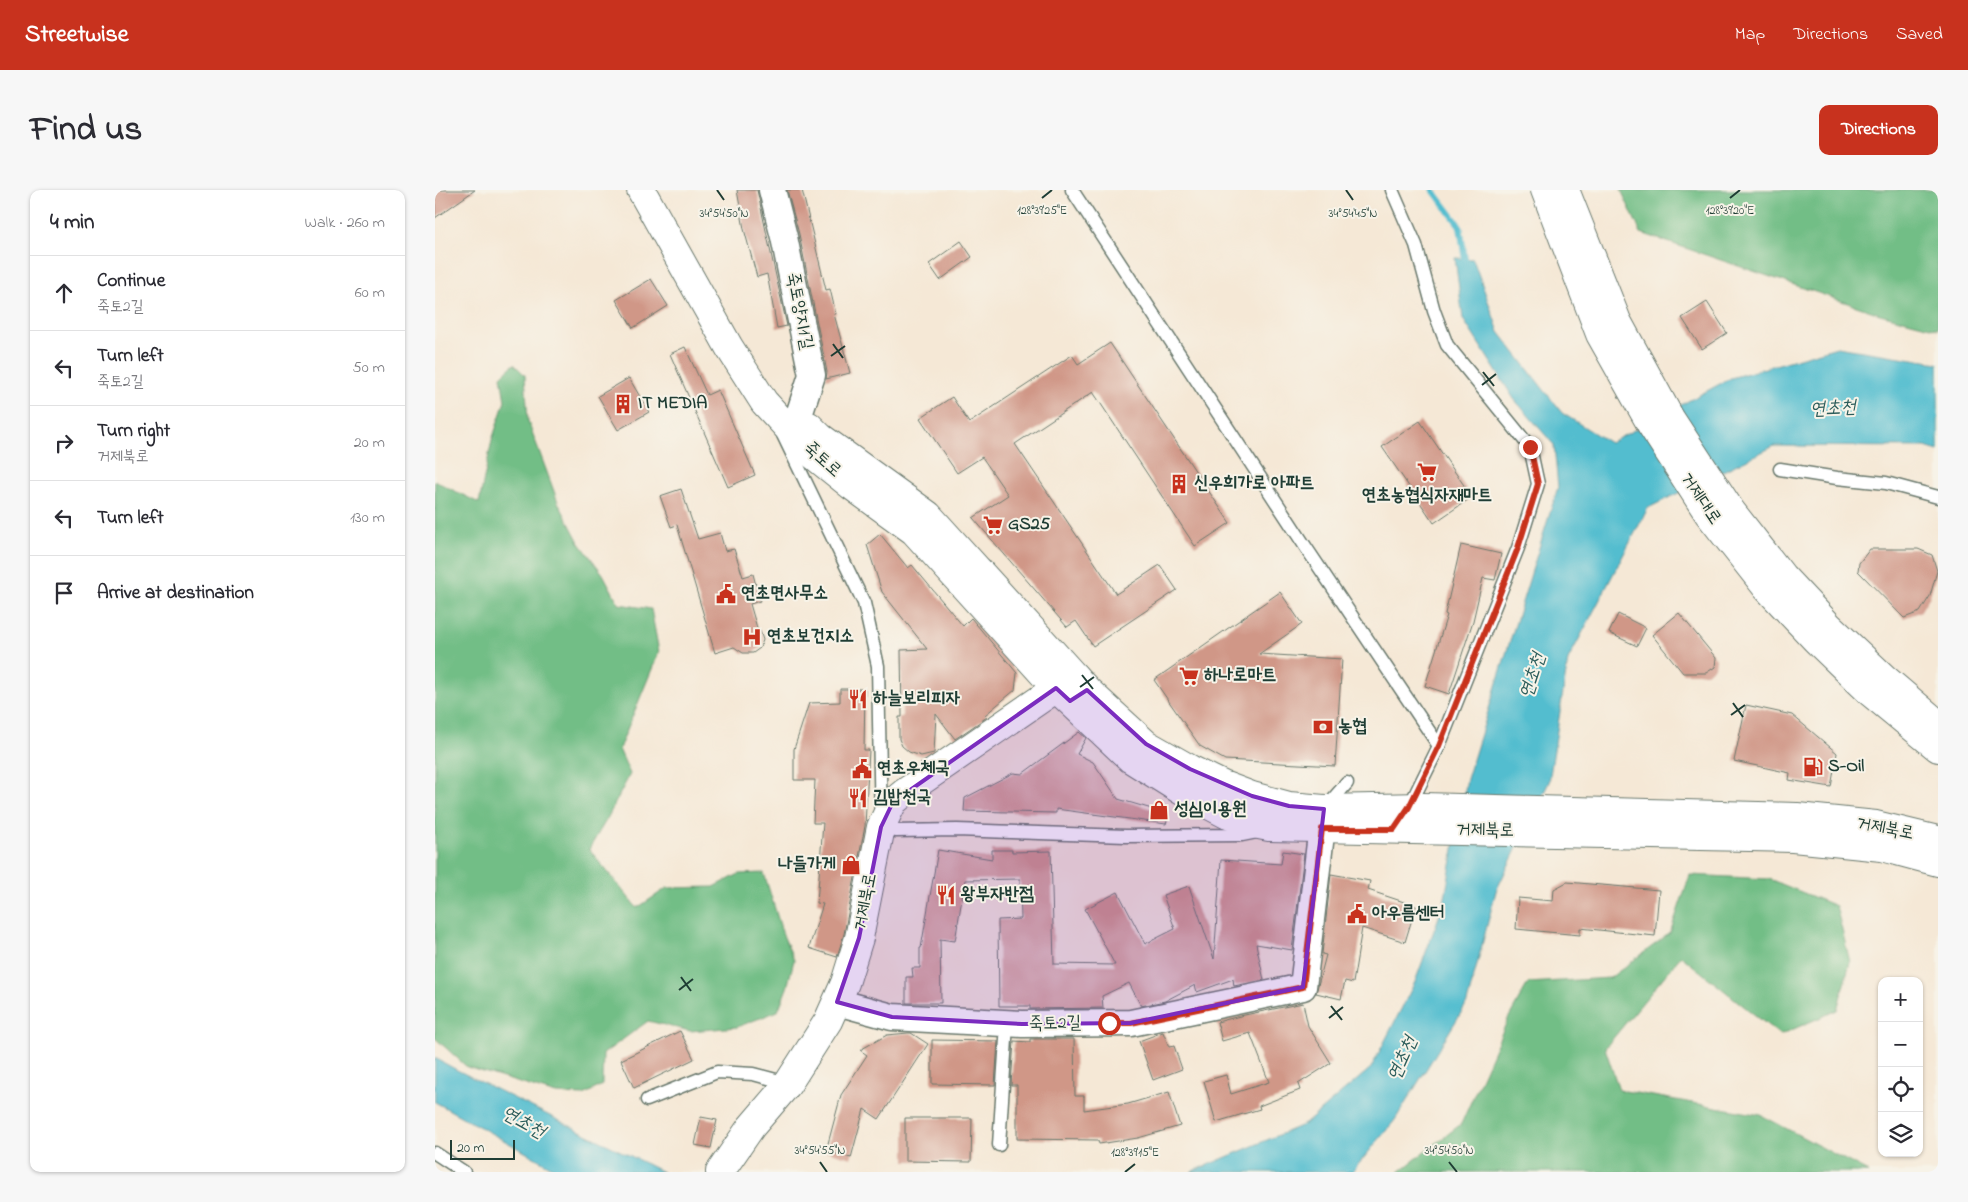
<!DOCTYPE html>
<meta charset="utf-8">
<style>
:root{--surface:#fff;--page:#f7f7f7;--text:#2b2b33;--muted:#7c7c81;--line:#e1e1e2;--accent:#c8321e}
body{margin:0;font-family:"Indie Flower","Poor Story",sans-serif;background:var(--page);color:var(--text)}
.controls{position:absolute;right:15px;bottom:15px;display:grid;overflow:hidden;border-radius:10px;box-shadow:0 1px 4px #0004}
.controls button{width:45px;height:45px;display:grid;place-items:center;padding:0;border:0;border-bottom:1px solid var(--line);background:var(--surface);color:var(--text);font:25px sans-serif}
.scale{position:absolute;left:15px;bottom:12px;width:65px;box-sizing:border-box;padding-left:5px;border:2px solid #1f3d34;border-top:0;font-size:14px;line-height:18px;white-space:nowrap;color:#1f3d34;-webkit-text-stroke:4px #f7f3e8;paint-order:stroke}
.stop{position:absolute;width:15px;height:15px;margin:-11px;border:4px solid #c8321e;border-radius:50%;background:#fff}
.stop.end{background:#c8321e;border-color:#fff;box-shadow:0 1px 5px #0008}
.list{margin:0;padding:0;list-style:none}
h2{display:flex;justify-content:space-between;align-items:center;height:65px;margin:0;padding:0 20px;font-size:21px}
h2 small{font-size:16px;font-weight:400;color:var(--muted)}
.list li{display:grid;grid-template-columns:32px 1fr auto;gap:15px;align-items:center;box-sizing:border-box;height:75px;padding:0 20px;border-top:1px solid var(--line)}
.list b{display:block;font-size:19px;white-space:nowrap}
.list p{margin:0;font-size:16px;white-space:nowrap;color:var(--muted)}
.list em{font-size:16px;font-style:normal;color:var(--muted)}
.icon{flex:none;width:28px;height:28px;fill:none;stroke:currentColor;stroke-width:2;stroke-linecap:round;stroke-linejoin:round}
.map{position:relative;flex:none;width:1503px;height:982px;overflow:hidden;border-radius:10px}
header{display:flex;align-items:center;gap:30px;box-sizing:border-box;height:70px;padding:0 25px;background:var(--accent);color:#fff}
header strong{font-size:24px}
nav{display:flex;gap:28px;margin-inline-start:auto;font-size:18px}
.intro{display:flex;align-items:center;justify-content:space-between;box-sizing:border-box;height:120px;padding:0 30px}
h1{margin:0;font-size:35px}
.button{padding:12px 22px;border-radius:10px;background:var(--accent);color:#fff;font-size:18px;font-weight:700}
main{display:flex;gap:30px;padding:0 30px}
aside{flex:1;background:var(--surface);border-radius:10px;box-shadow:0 1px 4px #0004}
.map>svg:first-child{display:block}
</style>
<header>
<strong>Streetwise</strong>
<nav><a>Map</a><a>Directions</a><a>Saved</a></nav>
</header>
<div class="intro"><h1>Find us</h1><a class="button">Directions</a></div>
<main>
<aside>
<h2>4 min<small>Walk · 260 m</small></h2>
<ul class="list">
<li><svg class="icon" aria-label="ahead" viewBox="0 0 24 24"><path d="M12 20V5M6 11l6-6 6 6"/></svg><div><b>Continue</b><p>죽토2길</p></div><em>60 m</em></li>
<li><svg class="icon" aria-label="left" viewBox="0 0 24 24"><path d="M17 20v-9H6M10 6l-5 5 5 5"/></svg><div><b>Turn left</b><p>죽토2길</p></div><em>50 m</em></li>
<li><svg class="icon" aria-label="right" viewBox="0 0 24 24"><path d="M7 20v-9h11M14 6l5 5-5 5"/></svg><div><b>Turn right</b><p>거제북로</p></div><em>20 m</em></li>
<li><svg class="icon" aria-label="left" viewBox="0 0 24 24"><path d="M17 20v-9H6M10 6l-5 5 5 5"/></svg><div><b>Turn left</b></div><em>130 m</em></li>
<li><svg class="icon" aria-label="arrive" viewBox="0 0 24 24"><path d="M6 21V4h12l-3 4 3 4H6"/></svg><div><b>Arrive at destination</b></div></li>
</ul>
</aside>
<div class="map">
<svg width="1503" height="982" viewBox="0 0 1503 982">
<rect width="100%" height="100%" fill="#f7f3e8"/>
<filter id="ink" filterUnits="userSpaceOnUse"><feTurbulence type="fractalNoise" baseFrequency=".02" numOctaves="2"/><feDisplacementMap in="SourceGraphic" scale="10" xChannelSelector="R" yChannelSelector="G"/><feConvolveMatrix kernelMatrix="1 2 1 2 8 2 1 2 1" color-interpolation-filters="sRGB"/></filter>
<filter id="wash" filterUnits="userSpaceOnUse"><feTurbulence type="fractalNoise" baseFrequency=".0096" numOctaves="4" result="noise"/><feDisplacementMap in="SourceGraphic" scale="20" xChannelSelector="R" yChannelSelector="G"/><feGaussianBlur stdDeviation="1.12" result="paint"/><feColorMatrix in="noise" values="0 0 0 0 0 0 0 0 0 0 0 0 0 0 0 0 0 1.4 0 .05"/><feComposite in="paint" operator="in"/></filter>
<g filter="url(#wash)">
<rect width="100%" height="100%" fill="#f5e8d6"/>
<g fill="#72be86" stroke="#487e5d">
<path d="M 1186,0 L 1503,0 L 1503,139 L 1445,124 L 1206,43 Z"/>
<path d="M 79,174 L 90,185 L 93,231 L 123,312 L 144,352 L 168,384 L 184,414 L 216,419 L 224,462 L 184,559 L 195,584 L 173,627 L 154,659 L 202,718 L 232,698 L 279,697 L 304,684 L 329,683 L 348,745 L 359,770 L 352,798 L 343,821 L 302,837 L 255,841 L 213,831 L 168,864 L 167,895 L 149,905 L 121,904 L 32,877 L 0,848 L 0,291 L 44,313 L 57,250 L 70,211 L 66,186 Z"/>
<path d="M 1255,685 L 1334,689 L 1401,716 L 1415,772 L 1402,820 L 1345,845 L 1246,766 L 1170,858 L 1184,900 L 1326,925 L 1433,982 L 964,982 L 1026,934 L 1073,829 L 1093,793 L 1175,788 L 1235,743 Z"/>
</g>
<g fill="#53bdcf" stroke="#397d82">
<path d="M 1020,68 L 1038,69 L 1064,142 L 1127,223 L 1175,253 L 1296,188 L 1402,157 L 1503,173 L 1503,261 L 1490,257 L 1339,256 L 1213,318 L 1133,470 L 1114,592 L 1061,701 L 1032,813 L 960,930 L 917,982 L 756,982 L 870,934 L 936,878 L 980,792 L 1009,713 L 1032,589 L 1123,297 L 1119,255 L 1079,209 L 1028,129 Z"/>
<path d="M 0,868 L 22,880 L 228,982 L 126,982 L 0,912 Z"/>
</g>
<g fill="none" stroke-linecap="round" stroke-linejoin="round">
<path stroke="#53bdcf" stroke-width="6" d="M 998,0 L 1025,36 L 1031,77"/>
</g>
<g id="blocks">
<g fill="#d09787">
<path d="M 0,0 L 40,0 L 0,28 Z"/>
<path d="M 302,0 L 322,0 L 352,136 L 342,138 L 332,84 L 322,87 L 309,39 Z"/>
<path d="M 352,0 L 367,0 L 391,100 L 395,99 L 401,124 L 399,124 L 415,183 L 391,189 L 392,182 L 364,44 Z"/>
<path d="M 526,51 L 537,67 L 505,90 L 494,74 Z"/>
<path d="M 216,89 L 233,116 L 198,138 L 181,110 Z"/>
<path d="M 1272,112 L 1292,143 L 1267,159 L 1247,128 Z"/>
<path d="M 675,153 L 795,333 L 760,356 L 658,202 L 580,254 L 681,404 L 725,375 L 742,400 L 658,456 L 641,431 L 632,437 L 538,328 L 573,305 L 547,267 L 522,283 L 485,228 L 517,207 L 534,233 L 637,165 L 643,174 Z"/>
<path d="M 250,157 L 272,205 L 283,200 L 320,285 L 293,297 L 235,164 Z"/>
<path d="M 194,188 L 214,222 L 183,240 L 163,206 Z"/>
<path d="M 985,231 L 1037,307 L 999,333 L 947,257 Z"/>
<path d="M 246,299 L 263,349 L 285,343 L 290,361 L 299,359 L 308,387 L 318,384 L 325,411 L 315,414 L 322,438 L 325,441 L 328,450 L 325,458 L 318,463 L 308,463 L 299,457 L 280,463 L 242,335 L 236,337 L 225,306 Z"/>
<path d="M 445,344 L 473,378 L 477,375 L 528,436 L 536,428 L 582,483 L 580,500 L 550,525 L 552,527 L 520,549 L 501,524 L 499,563 L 486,566 L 474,562 L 467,556 L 464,549 L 464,527 L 467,527 L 466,460 L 492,459 L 447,402 L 432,355 Z"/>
<path d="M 1026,355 L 1066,364 L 1060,390 L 1048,388 L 1038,431 L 1014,504 L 990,496 L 1012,425 L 1010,424 Z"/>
<path d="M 1435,359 L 1483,359 L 1497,365 L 1502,381 L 1495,406 L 1485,422 L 1469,428 L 1423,381 L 1424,373 Z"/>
<path d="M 845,402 L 867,434 L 824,464 L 907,469 L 900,576 L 790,570 L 765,556 L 719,490 Z"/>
<path d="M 1244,423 L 1281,468 L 1280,477 L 1271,483 L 1248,483 L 1217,445 Z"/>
<path d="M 1183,424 L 1211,438 L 1202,456 L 1174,443 Z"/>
<path d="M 405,499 L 430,499 L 429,560 L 434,560 L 430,636 L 409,744 L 402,767 L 374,758 L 388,714 L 382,713 L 388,633 L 378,633 L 380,590 L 359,590 L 359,559 L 374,513 L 405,512 Z"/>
<path d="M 1311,515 L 1357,525 L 1402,563 L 1396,597 L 1354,590 L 1355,583 L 1299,571 Z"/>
<path d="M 644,542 L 651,548 L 642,564 L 658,572 L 683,609 L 734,624 L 731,634 L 621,619 L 621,623 L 529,621 L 530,608 L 578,583 L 587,584 Z"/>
<path d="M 503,660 L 557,669 L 557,660 L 577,660 L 577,662 L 616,661 L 619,774 L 680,775 L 650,719 L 683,702 L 710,754 L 740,739 L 728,705 L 754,696 L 779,769 L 786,670 L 846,674 L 848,661 L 869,664 L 857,760 L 821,754 L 829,790 L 799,796 L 798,789 L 762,802 L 760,795 L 730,811 L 706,816 L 694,793 L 667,806 L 668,818 L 595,819 L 595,816 L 564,816 L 563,730 L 586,729 L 585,689 L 530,690 L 520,751 L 505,749 L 506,813 L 471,813 L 471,787 L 478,787 L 477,778 L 485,778 L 485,758 L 486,758 Z"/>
<path d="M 896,684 L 935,691 L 933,700 L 981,716 L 970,752 L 927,738 L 918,793 L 910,791 L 906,809 L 881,803 L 891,765 L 887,764 Z"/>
<path d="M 1132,692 L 1224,700 L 1220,746 L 1145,738 L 1145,745 L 1081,739 L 1083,708 L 1118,711 L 1119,699 Z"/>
<path d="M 868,813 L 873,836 L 896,873 L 863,894 L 865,900 L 824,916 L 825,919 L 781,932 L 769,891 L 791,885 L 796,904 L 834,892 L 815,843 L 787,851 L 782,832 L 805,826 Z"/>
<path d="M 245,841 L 259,869 L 199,898 L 186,870 Z"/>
<path d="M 728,842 L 734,857 L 739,856 L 747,879 L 718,890 L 704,851 Z"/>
<path d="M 473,843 L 476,843 L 493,854 L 444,929 L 429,919 L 416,968 L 391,961 L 406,905 L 432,865 L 425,860 L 452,845 Z"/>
<path d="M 595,849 L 639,849 L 640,906 L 649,906 L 649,920 L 693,914 L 734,902 L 745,936 L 703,948 L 664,954 L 663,950 L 582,949 L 582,895 L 576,895 L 579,851 L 595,852 Z"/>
<path d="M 497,850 L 563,851 L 560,895 L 497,894 Z"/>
<path d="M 266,927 L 282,930 L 276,958 L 260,955 Z"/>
<path d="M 470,928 L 537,928 L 536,972 L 470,971 Z"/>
</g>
</g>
</g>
<g filter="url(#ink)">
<use href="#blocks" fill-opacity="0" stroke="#6a796d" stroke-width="1"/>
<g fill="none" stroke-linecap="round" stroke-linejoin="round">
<defs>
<g id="lane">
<path d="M 637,0 L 872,359 L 1004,556"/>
<path d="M 957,0 L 981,55 L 999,121 L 1012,155 L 1095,257 L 1103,294 L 1083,358 L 1004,556 L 973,619"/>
<path d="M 348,245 L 429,413 L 443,476 L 446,637 L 461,641 L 522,640 L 691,646 L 807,645 L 822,642"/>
<path d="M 1345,279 L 1402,288 L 1451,293 L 1503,307"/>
<path d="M 891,617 L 912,593"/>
<path d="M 212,910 L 282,882 L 318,884 L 341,890 L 353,896"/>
<path d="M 564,955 L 572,834"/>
<path d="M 0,963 L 29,982"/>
</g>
<g id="street">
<path d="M 337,0 L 349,47 L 377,185 L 364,225 L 356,240"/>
<path d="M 402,812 L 457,827 L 587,834 L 696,833 L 868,797 L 889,619"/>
</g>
<g id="secondary">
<path d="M 206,0 L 294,157 L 329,212 L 376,263 L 417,296 L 479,341 L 621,498"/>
<path d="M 1110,0 L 1165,144 L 1217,236 L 1273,323 L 1332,398 L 1381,450 L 1436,503 L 1503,558"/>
<path d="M 1130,0 L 1182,131 L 1235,228 L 1296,321 L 1347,386 L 1395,437 L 1449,488 L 1503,534"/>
<path d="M 374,236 L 385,247 L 493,325 L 639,486"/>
</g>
<g id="primary">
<path d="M 621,498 L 696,569 L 747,601 L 793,625 L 814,633 L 834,637 L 1358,648 L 1447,657 L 1503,672"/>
<path d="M 285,982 L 316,937 L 352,895 L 393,831 L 410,793 L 424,748 L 446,637 L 458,612 L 469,603 L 639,486 L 652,500 L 711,554 L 755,579 L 788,595 L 817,606 L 854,616 L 889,619 L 989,617 L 1362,627 L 1441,635 L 1503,650"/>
</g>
</defs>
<use href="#lane" stroke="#6a796d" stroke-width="15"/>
<use href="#street" stroke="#6a796d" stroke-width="29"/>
<use href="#secondary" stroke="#6a796d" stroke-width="30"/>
<use href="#primary" stroke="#6a796d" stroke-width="30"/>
<use href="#lane" stroke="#fff" stroke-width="12"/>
<use href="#street" stroke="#fff" stroke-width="26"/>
<use href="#secondary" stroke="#fff" stroke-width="28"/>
<use href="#primary" stroke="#fff" stroke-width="28"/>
</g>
</g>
<g fill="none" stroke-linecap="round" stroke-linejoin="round" filter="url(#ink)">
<path stroke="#c8321e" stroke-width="6" d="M 674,833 L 696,833 L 868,797 L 887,639 L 959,639 L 974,617 L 1004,556 L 1083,358 L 1103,294 L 1095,257"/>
</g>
<path fill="#7b2cbf" fill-opacity="0.2" stroke="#7b2cbf" stroke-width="4" stroke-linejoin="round" d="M 621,498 L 635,511 L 652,500 L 711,554 L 755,579 L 817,606 L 854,616 L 889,619 L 868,797 L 696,833 L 587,834 L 457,827 L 402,812 L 424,748 L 446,637 L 458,612 Z"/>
<path fill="none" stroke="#1f3d34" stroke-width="2" d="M 282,0 L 289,10M 911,0 L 918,10M 607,8 L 617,0M 1295,8 L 1305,0M 398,154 L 408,168M 396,166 L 410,156M 1048,182 L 1059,196M 1047,195 L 1061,184M 647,485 L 658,499M 645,497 L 659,487M 1298,513 L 1308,527M 1296,525 L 1310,515M 246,787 L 256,801M 244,800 L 258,789M 896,816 L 907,830M 894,828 L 908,817M 385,972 L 392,982M 1014,972 L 1022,982M 690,982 L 700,974"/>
<defs>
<symbol id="building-bare" viewBox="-9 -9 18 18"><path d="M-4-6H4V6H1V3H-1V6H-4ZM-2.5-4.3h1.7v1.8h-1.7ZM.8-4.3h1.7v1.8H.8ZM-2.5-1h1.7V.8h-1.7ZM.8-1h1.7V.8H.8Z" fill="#c8321e" stroke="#f7f3e8" stroke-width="2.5" paint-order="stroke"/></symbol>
<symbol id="supermarket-bare" viewBox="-9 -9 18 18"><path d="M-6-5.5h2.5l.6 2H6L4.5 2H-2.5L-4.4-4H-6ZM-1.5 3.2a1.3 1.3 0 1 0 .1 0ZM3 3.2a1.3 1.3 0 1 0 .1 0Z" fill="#c8321e" stroke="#f7f3e8" stroke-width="2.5" paint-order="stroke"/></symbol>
<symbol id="civic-bare" viewBox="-9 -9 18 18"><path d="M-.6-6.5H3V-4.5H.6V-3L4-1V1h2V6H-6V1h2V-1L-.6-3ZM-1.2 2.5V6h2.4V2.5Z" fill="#c8321e" stroke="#f7f3e8" stroke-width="2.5" paint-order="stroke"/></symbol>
<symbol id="hospital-bare" viewBox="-9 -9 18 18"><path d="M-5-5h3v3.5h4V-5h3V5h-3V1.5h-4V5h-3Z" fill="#c8321e" stroke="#f7f3e8" stroke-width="2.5" paint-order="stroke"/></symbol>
<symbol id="restaurant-bare" viewBox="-9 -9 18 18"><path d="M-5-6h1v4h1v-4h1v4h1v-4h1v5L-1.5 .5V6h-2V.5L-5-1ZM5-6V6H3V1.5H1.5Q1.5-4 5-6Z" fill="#c8321e" stroke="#f7f3e8" stroke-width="2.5" paint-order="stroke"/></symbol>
<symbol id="bank-bare" viewBox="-9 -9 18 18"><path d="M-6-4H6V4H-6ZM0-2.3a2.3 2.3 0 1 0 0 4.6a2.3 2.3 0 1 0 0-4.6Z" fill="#c8321e" stroke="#f7f3e8" stroke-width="2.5" paint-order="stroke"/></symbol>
<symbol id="fuel-bare" viewBox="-9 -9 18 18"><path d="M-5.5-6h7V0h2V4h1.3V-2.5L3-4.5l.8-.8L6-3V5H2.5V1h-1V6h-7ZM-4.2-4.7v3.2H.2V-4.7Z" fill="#c8321e" stroke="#f7f3e8" stroke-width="2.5" paint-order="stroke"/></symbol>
<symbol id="shop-bare" viewBox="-9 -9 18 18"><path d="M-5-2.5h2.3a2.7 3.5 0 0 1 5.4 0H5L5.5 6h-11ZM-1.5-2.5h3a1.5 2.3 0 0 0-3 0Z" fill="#c8321e" stroke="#f7f3e8" stroke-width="2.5" paint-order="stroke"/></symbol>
</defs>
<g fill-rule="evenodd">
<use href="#building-bare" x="174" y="200" width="28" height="28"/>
<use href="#supermarket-bare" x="978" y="268" width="28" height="28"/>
<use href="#building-bare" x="730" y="280" width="28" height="28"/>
<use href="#supermarket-bare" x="544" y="321" width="28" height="28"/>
<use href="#civic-bare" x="277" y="390" width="28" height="28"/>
<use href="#hospital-bare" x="303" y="433" width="28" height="28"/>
<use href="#supermarket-bare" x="740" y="472" width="28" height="28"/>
<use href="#restaurant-bare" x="409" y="495" width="28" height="28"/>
<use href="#bank-bare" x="874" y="523" width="28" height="28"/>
<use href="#fuel-bare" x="1364" y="563" width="28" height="28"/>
<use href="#civic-bare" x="413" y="565" width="28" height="28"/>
<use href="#restaurant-bare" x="409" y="594" width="28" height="28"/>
<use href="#shop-bare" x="710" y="606" width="28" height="28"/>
<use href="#shop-bare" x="402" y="661" width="28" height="28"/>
<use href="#restaurant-bare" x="497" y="691" width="28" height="28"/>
<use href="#civic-bare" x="908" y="710" width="28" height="28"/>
</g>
<g text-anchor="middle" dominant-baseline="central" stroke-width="4" stroke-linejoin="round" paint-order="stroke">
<g font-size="18" fill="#1f3d34" stroke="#f7f3e8">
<text transform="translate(364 121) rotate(79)">죽토양지1길</text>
<text transform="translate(387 270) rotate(42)">죽토로</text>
<text transform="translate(1265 309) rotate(56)">거제대로</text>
<text transform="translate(1450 639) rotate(11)">거제북로</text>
<text transform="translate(1050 641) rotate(1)">거제북로</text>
<text transform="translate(431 712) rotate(-79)">거제북로</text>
<text transform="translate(620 834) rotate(-1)">죽토2길</text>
</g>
<g font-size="18" font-weight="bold" fill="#1f3d34" stroke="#f7f3e8" text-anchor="start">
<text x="203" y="214">IT MEDIA</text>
<text x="759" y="294">신우희가로 아파트</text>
<text x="992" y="306" text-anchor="middle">연초농협식자재마트</text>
<text x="573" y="335">GS25</text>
<text x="306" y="404">연초면사무소</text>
<text x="332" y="447">연초보건지소</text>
<text x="769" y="486">하나로마트</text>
<text x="438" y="509">하늘보리피자</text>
<text x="903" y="537">농협</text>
<text x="1393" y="577">S-Oil</text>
<text x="442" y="579">연초우체국</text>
<text x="438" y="608">김밥천국</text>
<text x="739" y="620">성심이용원</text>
<text x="401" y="675" text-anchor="end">나들가게</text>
<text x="526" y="705">왕부자반점</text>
<text x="937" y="724">아우름센터</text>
</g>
<g font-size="19" font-style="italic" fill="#2c5d5b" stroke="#f7f3e8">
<text transform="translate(1398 219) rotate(-3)">연초천</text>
<text transform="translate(1098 486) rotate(-72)">연초천</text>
<text transform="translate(968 869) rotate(-66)">연초천</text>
<text transform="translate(88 933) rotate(29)">연초천</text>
</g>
</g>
<g font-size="12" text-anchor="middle" fill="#1f3d34" stroke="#f7f3e8" stroke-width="4" stroke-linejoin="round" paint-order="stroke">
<text x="607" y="24">128°39'25"E</text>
<text x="1295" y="24">128°39'20"E</text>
<text x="289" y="27">34°54'50"N</text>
<text x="918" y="27">34°54'45"N</text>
<text x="385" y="964">34°54'55"N</text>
<text x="1014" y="964">34°54'50"N</text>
<text x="700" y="966">128°39'15"E</text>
</g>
</svg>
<div class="controls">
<button>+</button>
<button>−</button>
<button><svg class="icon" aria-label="locate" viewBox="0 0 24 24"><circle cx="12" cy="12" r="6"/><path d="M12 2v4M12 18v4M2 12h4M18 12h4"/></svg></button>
<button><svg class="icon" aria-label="layers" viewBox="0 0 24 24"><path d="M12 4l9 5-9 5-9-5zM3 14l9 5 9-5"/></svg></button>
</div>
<div class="scale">20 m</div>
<div class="stop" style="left:674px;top:833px"></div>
<div class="stop end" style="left:1095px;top:257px"></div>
</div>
</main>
